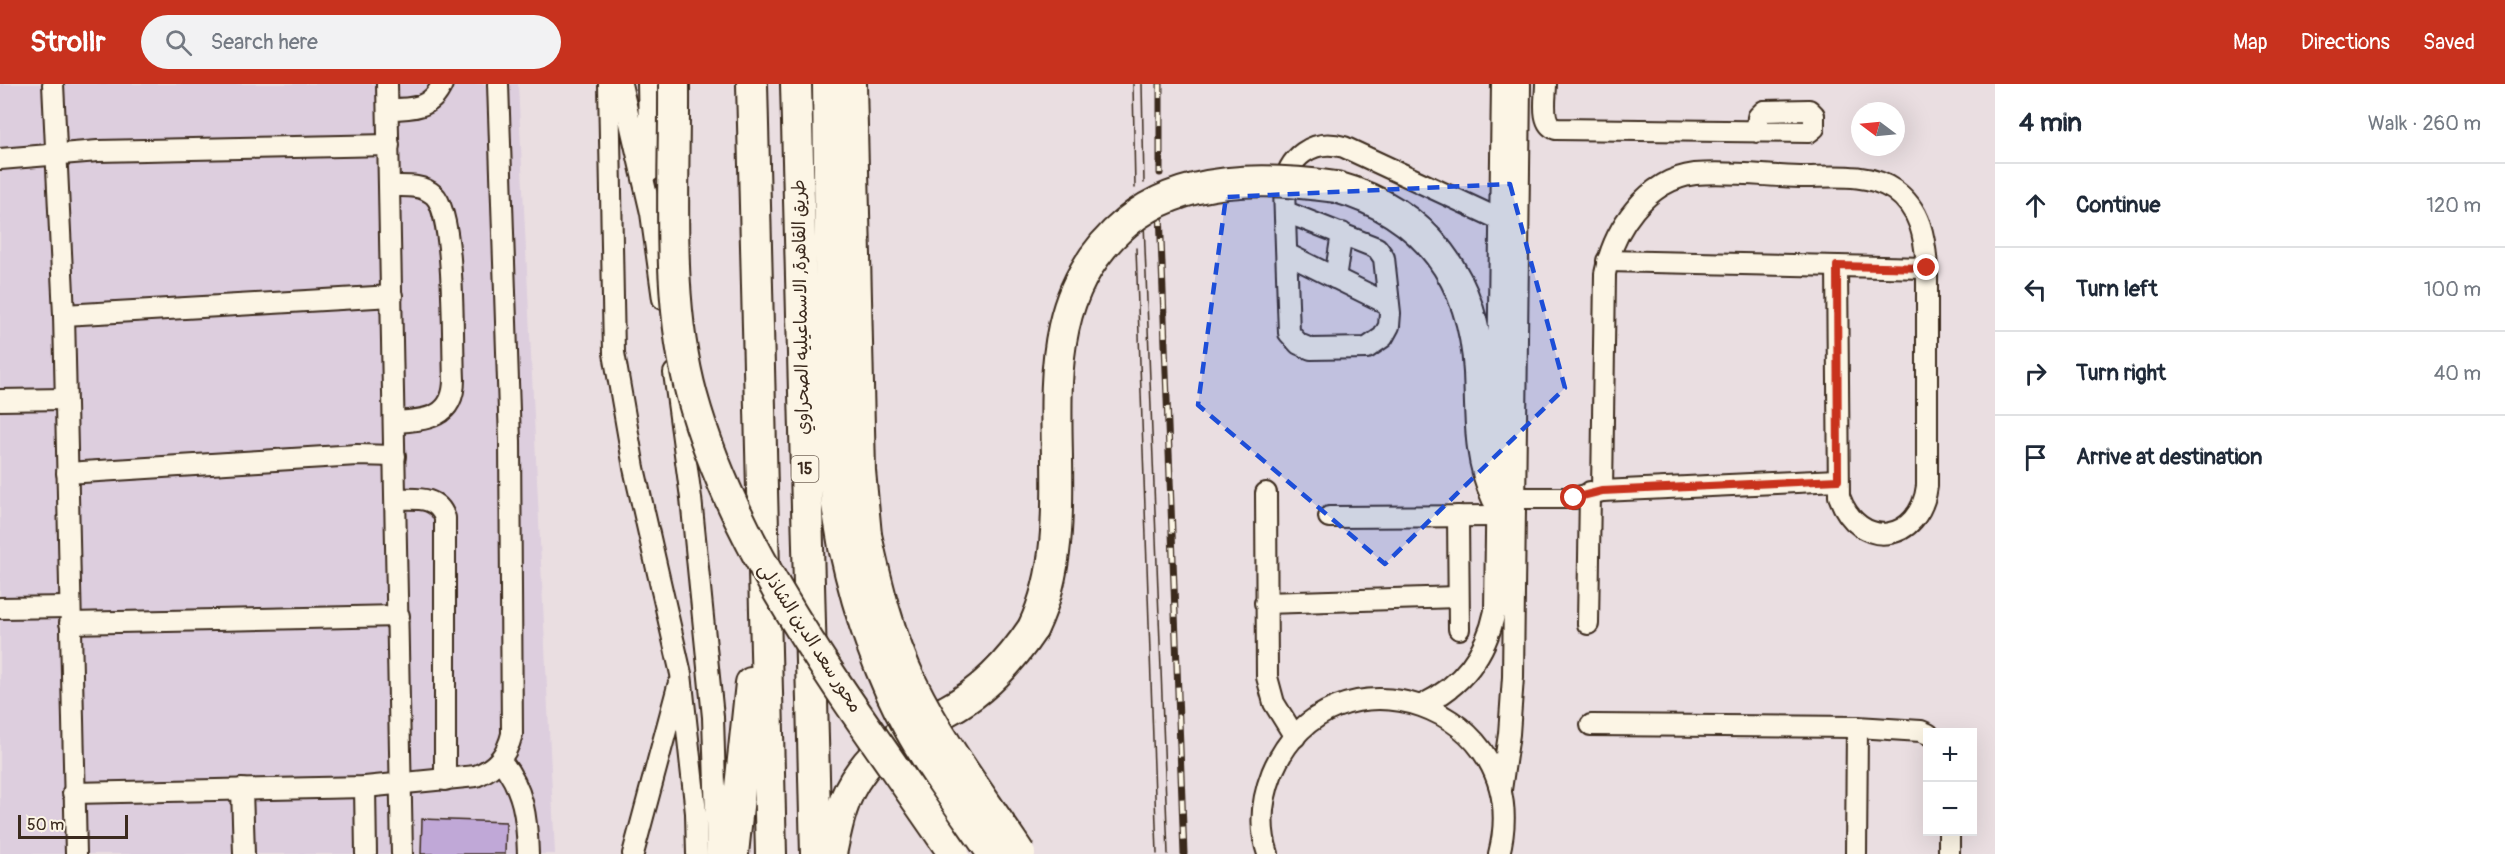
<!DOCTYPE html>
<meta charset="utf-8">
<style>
:root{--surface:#fff;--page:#f2f2f3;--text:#1f2937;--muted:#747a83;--line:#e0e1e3;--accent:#c8321e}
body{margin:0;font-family:Pangolin,"Playpen Sans Arabic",sans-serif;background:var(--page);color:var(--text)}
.controls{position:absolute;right:18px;bottom:18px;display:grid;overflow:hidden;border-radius:0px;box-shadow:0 6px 24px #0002}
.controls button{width:54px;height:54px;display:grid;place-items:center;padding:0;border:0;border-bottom:2px solid var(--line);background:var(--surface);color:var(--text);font:30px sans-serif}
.compass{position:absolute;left:1851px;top:18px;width:54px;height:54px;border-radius:50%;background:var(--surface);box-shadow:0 6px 24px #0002;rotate:286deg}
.scale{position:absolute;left:18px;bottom:15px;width:110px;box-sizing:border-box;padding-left:6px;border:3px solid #3b2a1e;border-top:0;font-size:16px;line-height:21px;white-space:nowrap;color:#3b2a1e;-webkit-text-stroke:4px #fcf5e5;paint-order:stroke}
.stop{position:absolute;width:18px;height:18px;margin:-14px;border:4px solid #c8321e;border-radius:50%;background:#fff}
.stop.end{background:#c8321e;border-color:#fff;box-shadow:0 2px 6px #0008}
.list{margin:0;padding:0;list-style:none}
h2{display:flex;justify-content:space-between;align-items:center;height:78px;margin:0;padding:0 24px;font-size:26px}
h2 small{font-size:20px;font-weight:400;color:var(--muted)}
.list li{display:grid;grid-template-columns:39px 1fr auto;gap:18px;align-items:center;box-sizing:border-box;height:84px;padding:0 24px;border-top:2px solid var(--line)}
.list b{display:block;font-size:22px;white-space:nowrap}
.list em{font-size:20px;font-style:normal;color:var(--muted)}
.icon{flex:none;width:33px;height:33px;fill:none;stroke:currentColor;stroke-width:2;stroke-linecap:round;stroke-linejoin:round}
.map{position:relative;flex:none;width:1995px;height:770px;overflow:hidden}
header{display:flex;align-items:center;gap:36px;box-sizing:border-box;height:84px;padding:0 30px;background:var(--accent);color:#fff}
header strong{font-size:28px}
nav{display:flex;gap:33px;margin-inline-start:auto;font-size:21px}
.search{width:420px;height:54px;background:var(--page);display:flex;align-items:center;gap:15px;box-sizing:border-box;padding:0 21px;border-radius:33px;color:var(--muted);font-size:22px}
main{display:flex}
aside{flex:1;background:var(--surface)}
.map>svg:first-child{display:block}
</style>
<header>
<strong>Strollr</strong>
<div class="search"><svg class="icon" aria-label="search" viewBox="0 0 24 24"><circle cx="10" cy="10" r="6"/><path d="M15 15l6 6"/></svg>Search here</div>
<nav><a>Map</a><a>Directions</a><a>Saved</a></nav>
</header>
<main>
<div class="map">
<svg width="1995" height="770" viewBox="0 0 1995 770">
<rect width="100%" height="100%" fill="#eadee1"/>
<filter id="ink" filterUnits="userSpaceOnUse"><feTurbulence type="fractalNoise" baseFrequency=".0167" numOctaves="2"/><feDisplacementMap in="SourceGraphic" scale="12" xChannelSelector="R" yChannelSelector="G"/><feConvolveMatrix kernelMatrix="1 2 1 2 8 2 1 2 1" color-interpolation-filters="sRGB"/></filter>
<g filter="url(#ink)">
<path fill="#ddcede" d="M 0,0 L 518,0 L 555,770 L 0,770 Z"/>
<path fill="#c0a8d7" stroke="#3b2a1e" stroke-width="1.5" d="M 422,735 L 506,738 L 505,770 L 421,770 Z"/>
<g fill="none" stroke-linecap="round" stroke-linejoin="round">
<defs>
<g id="minor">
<path d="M 53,0 L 64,231 L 76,770"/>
<path d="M 387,0 L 402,770"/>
<path d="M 609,0 L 614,269 L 634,384 L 681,590 L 696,729 L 697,770"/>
<path d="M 621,0 L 651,129 L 663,215"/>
<path d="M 648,0 L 650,87"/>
<path d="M 1546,0 C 1546,14 1540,40 1556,45 L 1809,48 L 1814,44 L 1814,31 L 1809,26 L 1764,27 L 1758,33 L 1757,48"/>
<path d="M 388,25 C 411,25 432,25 442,0"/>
<path d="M 0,75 L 98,67 L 389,61"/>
<path d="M 390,102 C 405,102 422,100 434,111 C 456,131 452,260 454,295 C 454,334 427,336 395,338"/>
<path d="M 1286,128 L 1377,164 L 1384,174 L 1390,229 L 1389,242 L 1383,253 L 1367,264 L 1311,265 L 1299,260 L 1289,249 L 1284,105 C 1287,73 1313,54 1344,63 L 1501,136"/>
<path d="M 1287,170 L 1388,220"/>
<path d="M 1607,177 L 1927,184"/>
<path d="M 1335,194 L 1342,149"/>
<path d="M 64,231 L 392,212"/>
<path d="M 674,289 L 691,414 L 713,633 L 717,770"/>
<path d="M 0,316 L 65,315"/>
<path d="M 67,389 L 357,371 L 395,372"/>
<path d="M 1602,407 L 1605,190 C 1613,146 1646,96 1695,90 C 1729,87 1766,92 1800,93 C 1831,93 1868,88 1894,106 C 1921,125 1925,154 1927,184 L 1927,402 C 1920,459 1859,468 1839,412 L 1837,182"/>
<path d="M 1266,409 L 1267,593 L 1274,619 L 1295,653"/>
<path d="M 1503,414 L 1574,414 L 1602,407 L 1838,396"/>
<path d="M 396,415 C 416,415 437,411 445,434 L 445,696"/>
<path d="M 1458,432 L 1459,545"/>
<path d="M 1329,433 L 1497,432"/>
<path d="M 1265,519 L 1458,513"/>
<path d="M 0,524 L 69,523"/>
<path d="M 70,539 L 399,532"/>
<path d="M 1588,540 L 1590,408"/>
<path d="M 1422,621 C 1462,602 1486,571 1495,527 L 1502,0"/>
<path d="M 1591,641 L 1857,643 L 1921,647 L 1928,650"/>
<path d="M 500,676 C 524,704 527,735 528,770"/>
<path d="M 365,703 L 366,770"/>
<path d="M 242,705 L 244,770"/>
<path d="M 1501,706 L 1509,650 L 1513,593 L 1520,0"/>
<path d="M 73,709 L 365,703 L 476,692 C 496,684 507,671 512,650 L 510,357 L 498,0"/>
<path d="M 1949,748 L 1949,770"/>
<path d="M 633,770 L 678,602"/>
<path d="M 1268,770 C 1259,744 1262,715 1272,689 C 1330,551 1537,622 1499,770"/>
<path d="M 1856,770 L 1857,643"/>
</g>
<g id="highway">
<path d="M 752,0 L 771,770"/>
<path d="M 796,0 L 816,770"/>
<path d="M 828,0 L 832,344 L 837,421 L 844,463"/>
<path d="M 851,0 L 860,387 L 866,451"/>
<path d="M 1336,103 C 1426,128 1474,195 1479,288 C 1481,331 1478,373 1497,413"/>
<path d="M 733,770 L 751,599"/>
<path d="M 831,770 C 837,741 842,713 860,689 C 885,653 912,645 948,626 C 984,607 1011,577 1033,544"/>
</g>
</defs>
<use href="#minor" stroke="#3b2a1e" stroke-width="24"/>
<use href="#highway" stroke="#3b2a1e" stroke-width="34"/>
<use href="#minor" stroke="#fcf5e5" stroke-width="20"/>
<use href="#highway" stroke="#fcf5e5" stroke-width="30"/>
<g stroke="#3b2a1e" stroke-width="1.5">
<path d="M 1133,0 L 1135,104"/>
<path d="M 1142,0 L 1144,99"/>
<path d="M 1144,138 L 1168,770"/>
<path d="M 1136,164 L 1157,770"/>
</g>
<defs>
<g id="rail">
<path d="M 1160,0 L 1160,89"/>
<path d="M 1160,127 L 1184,770"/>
</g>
</defs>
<use href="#rail" stroke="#3b2a1e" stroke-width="7"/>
<use href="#rail" stroke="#fcf5e5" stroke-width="4.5" stroke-dasharray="14" stroke-linecap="butt"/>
<defs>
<g id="highway-bridge">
<path d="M 674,0 C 675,101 665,214 692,312 C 738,479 858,628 954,770"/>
<path d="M 866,451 C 877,502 889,552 912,600 C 941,660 983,714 1020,770"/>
<path d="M 844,463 C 858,526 877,587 909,644 C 933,688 965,728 993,770"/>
<path d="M 1033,544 C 1096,412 1001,242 1127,138 C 1183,91 1267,93 1336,103"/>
</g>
</defs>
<use href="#highway-bridge" stroke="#3b2a1e" stroke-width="34" stroke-linecap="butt"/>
<use href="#highway-bridge" stroke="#fcf5e5" stroke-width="30"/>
</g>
</g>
<g fill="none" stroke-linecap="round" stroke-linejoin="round" filter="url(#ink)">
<path stroke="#c8321e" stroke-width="8" d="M 1574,414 L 1602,407 L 1838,396 L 1837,182 L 1927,184"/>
</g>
<path fill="#1d4ed8" fill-opacity="0.2" stroke="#1d4ed8" stroke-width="4.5" stroke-dasharray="12 8" stroke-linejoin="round" d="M 1510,100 L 1565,304 L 1385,480 L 1198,321 L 1226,113 Z"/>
<g text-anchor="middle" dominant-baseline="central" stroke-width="4.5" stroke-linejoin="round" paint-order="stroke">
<rect fill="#fcf5e5" stroke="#75675a" stroke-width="1.5" x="791.5" y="372" width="27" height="26" rx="4.5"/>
<g font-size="16" font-weight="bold" fill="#3b2a1e">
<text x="805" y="385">15</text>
</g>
<g font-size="18" fill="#3b2a1e" stroke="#fcf5e5">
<text transform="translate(801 223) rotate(-91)">طريق القاهرة, الاسماعيليه الصحراوي</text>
<text transform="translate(810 554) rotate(57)">محور سعد الدين الشاذلى</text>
</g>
</g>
</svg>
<div class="controls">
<button>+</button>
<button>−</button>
</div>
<svg class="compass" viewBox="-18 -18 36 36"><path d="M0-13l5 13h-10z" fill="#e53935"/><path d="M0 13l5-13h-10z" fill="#747a83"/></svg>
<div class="scale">50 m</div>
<div class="stop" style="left:1574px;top:414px"></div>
<div class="stop end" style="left:1927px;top:184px"></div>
</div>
<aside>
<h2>4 min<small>Walk · 260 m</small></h2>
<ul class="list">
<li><svg class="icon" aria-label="ahead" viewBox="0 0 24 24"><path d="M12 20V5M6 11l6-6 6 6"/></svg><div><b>Continue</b></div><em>120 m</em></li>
<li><svg class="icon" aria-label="left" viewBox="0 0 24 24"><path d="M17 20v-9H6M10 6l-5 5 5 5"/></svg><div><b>Turn left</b></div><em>100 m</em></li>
<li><svg class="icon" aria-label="right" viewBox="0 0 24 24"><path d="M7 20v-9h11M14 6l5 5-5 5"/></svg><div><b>Turn right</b></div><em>40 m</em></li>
<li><svg class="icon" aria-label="arrive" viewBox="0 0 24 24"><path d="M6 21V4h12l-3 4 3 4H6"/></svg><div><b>Arrive at destination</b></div></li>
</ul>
</aside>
</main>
